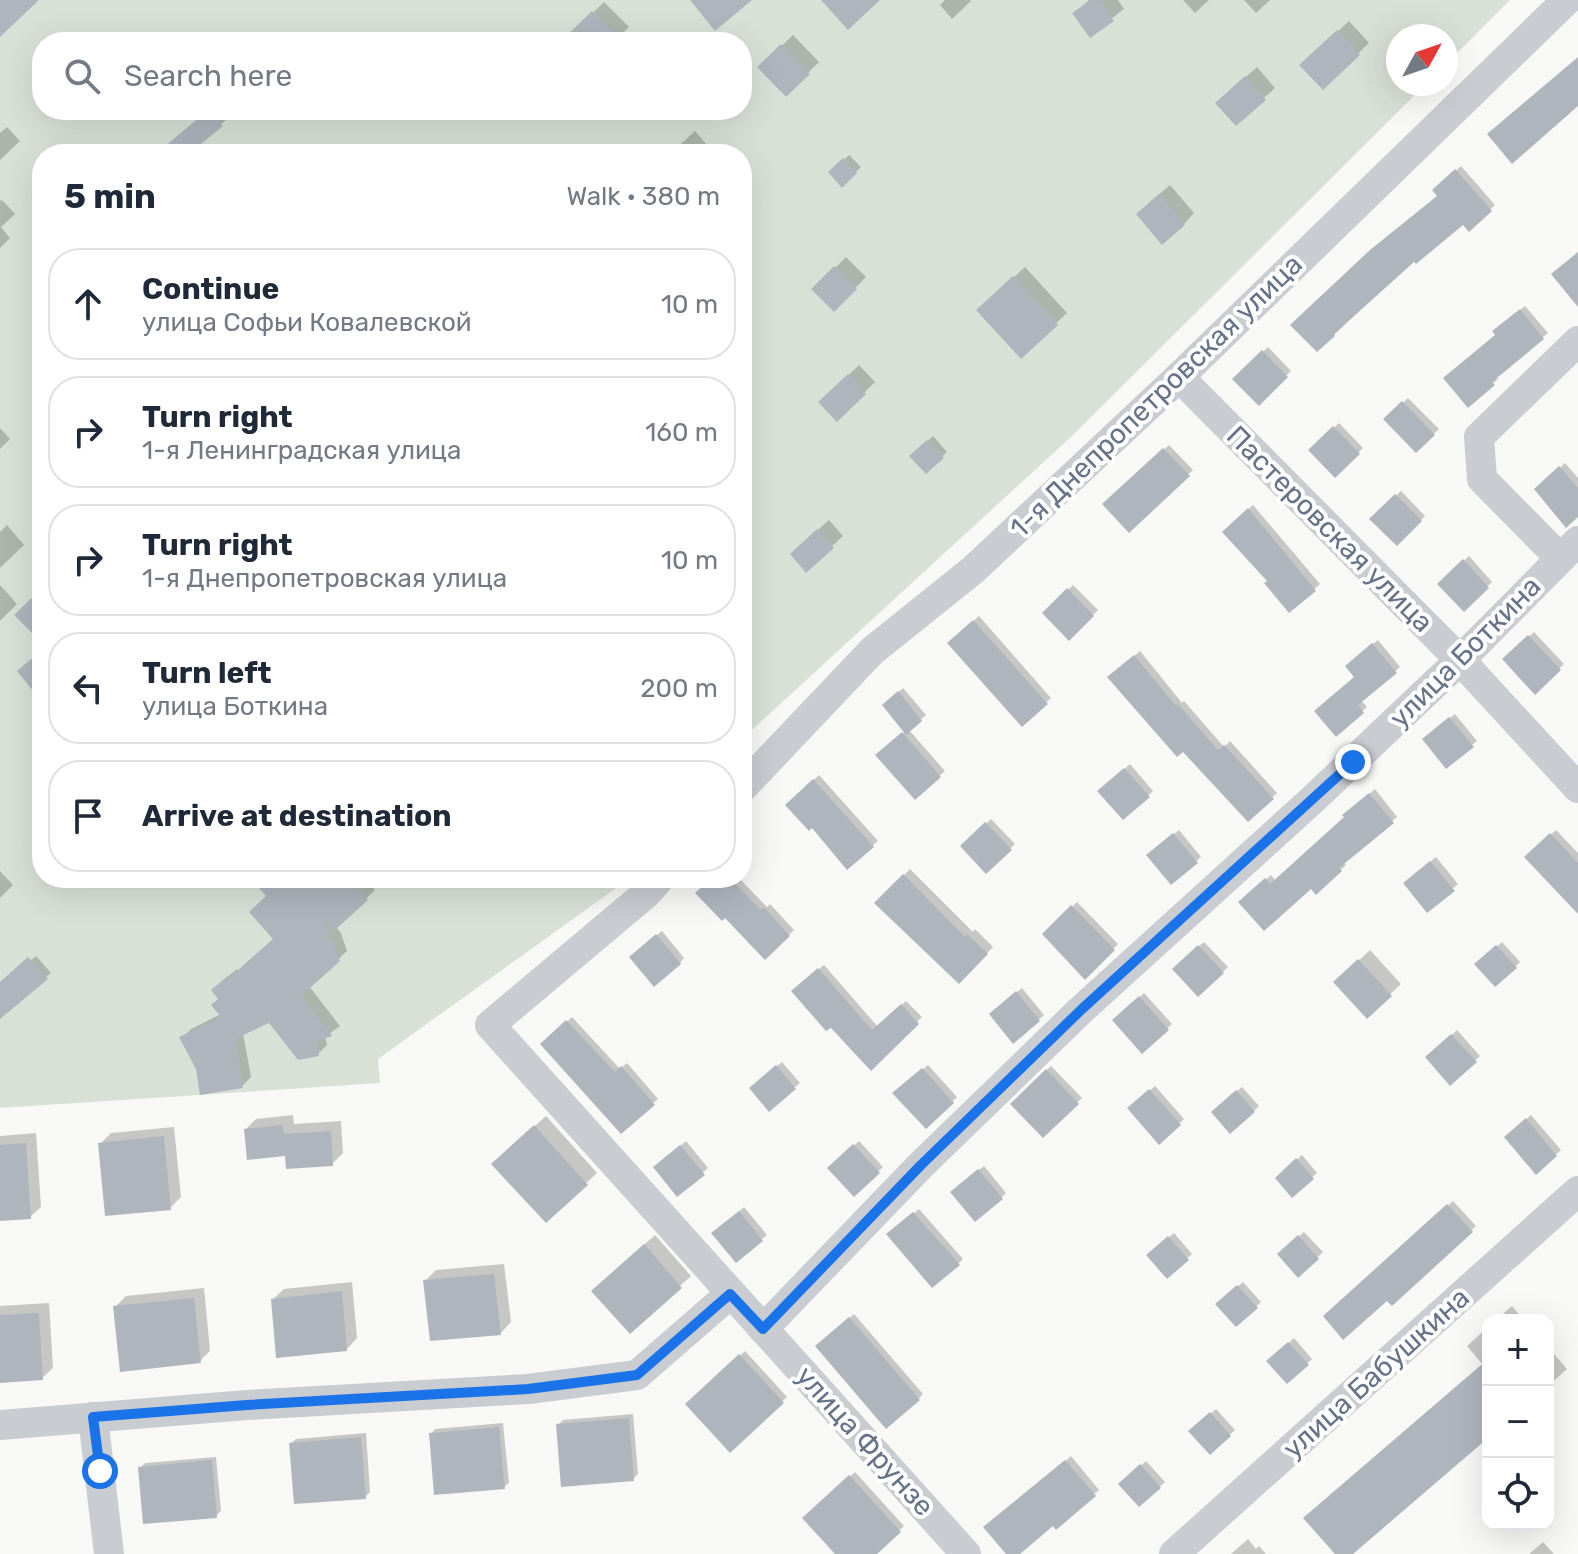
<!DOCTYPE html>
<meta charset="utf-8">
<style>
:root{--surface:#fff;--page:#f2f2f3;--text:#1f2937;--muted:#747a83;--line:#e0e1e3}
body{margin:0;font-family:Rubik,sans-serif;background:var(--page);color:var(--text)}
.controls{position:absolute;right:24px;bottom:24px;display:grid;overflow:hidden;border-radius:16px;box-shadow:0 8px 32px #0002}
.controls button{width:72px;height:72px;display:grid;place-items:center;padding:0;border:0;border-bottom:2px solid var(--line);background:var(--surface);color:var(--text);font:40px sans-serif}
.compass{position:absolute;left:1386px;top:24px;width:72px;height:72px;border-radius:50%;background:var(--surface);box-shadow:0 8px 32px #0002;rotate:50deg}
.stop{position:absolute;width:24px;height:24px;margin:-18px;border:6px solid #1a73e8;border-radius:50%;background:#fff}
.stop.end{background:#1a73e8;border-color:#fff;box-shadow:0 2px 8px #0008}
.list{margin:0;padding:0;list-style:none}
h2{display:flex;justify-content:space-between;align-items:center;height:104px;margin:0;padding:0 32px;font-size:34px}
h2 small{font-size:26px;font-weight:400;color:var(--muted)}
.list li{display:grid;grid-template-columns:52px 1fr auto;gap:24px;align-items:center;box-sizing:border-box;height:112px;margin:0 16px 16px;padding:0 16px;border:2px solid var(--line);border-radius:32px}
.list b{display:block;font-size:30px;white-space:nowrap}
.list p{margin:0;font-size:26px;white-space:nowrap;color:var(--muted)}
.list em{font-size:26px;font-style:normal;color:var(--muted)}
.icon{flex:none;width:44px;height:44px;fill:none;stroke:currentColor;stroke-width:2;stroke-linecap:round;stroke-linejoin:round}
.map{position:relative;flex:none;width:1578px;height:1554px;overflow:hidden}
.search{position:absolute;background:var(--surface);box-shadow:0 8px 32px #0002;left:32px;top:32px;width:720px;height:88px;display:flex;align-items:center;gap:20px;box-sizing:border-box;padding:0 28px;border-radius:32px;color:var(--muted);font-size:30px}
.panel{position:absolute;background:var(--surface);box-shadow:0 8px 32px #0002;left:32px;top:144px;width:720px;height:744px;border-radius:32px}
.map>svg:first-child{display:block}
</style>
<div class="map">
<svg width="1578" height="1554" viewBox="0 0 1578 1554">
<rect width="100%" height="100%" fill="#f8f9f6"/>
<path fill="#d9e1d7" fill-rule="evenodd" d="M 0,0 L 1510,0 L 1446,64 L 1446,36 L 1398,36 L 1398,84 L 1426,84 L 1072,436 L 742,739 L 742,154 L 42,154 L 42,878 L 630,878 L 378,1059 L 380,1083 L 0,1108 ZM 42,42 L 742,42 L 742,110 L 42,110 Z"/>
<g fill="#0003">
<path d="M 945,0 L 970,0 L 971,1 L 952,19 L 940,5 Z"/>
<path d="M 1089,0 L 1118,0 L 1124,9 L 1090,35 L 1075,13 Z"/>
<path d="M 1183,0 L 1209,0 L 1195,13 Z"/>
<path d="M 1244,0 L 1270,0 L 1256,13 Z"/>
<path d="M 604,2 L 629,27 L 614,42 L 576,42 L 570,35 Z"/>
<path d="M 1349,21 L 1369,43 L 1323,87 L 1302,65 Z"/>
<path d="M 793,35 L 819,62 L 786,94 L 760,67 Z"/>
<path d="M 1257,67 L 1275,88 L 1236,123 L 1228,93 Z"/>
<path d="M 210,110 L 218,110 L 226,120 L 196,146 L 202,154 L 175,154 L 173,141 Z"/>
<path d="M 7,127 L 20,141 L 0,160 L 0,133 Z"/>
<path d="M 695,131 L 715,154 L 672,152 Z"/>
<path d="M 849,155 L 861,167 L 842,185 L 834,169 Z"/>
<path d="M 1461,166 L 1495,205 L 1469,229 L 1463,222 L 1414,259 L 1318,350 L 1439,195 L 1435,190 Z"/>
<path d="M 1170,185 L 1194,213 L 1184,224 L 1149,203 Z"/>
<path d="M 2,200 L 15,214 L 1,227 L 10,238 L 0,248 L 0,201 Z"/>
<path d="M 846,257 L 866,277 L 834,310 L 814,289 Z"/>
<path d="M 1025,267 L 1067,313 L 1021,356 L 989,300 Z"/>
<path d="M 1525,306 L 1548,333 L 1496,376 L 1498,379 L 1468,405 L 1500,327 Z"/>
<path d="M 1268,347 L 1291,371 L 1259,403 L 1234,379 Z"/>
<path d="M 859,365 L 875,382 L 837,419 L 821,402 Z"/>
<path d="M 1408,398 L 1439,429 L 1416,450 L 1386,419 Z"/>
<path d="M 1339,423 L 1363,448 L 1335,476 L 1311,450 Z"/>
<path d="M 0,428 L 10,439 L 0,449 Z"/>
<path d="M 933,436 L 947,452 L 926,471 L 912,456 Z"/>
<path d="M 1169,445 L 1193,470 L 1129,530 L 1105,504 Z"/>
<path d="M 1565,463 L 1578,478 L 1578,514 L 1537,489 Z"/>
<path d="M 1401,491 L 1425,516 L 1397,543 L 1372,519 Z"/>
<path d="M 1253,505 L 1320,584 L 1290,610 L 1269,581 L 1224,533 Z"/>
<path d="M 829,520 L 843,536 L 806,570 L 803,543 Z"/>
<path d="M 7,525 L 24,545 L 0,568 L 0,532 Z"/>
<path d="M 1469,556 L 1492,582 L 1464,609 L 1440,584 Z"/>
<path d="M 0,585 L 17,604 L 0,621 Z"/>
<path d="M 1073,585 L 1098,610 L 1069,638 L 1045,613 Z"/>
<path d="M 979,616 L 1051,698 L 1022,724 L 949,643 Z"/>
<path d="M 1534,632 L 1564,664 L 1535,692 L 1505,659 Z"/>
<path d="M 1378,640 L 1400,667 L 1361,700 L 1367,707 L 1336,734 L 1356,676 L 1352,661 Z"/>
<path d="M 1140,651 L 1182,703 L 1184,701 L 1224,747 L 1230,741 L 1277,793 L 1248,820 L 1114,673 Z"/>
<path d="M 903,688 L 926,715 L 909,730 L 945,771 L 915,797 L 878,756 L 906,731 L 884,705 Z"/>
<path d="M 1455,714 L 1477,741 L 1472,745 L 1429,735 Z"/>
<path d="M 1130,764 L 1153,791 L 1123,818 L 1100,791 Z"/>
<path d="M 819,775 L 878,841 L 847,867 L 812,825 L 788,805 Z"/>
<path d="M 1375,789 L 1397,817 L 1343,862 L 1346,865 L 1316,892 L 1311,887 L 1241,902 L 1271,875 L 1276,881 Z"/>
<path d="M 991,819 L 1015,844 L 986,871 L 962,846 Z"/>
<path d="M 1179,830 L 1201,857 L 1171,882 L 1154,851 Z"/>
<path d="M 1556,830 L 1578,853 L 1578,912 L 1527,857 Z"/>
<path d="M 1436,857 L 1458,884 L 1427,910 L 1410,879 Z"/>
<path d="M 910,869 L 973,932 L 975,929 L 993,947 L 959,981 L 877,903 Z"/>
<path d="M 0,871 L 13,885 L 0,898 Z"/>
<path d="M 253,878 L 364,878 L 375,890 L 336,927 L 341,933 L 347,951 L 309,986 L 340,1026 L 325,1037 L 327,1045 L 318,1054 L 270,1021 L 243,1033 L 251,1077 L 242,1086 L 198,1068 L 182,1038 L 191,1029 L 221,1014 L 222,981 L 237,969 L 239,971 L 276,939 L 268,896 Z"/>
<path d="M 463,878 L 482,878 L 471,887 Z"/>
<path d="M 714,878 L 739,878 L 767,907 L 770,904 L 794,930 L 765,957 Z"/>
<path d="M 1077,902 L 1118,944 L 1085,977 L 1045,934 Z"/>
<path d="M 662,931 L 684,958 L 680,963 L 636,952 Z"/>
<path d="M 1204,942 L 1228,967 L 1198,995 L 1174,969 Z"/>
<path d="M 1502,942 L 1520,962 L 1496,985 L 1477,964 Z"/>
<path d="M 1370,950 L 1401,984 L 1367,1016 L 1336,982 Z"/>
<path d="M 36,956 L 51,973 L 0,1016 L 0,986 Z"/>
<path d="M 824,965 L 878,1027 L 906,1001 L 922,1017 L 871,1068 L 799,986 Z"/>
<path d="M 1022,988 L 1044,1015 L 1014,1041 L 996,1009 Z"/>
<path d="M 1144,993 L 1172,1024 L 1143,1051 L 1115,1020 Z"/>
<path d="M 572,1017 L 620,1069 L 627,1063 L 658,1099 L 653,1103 L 543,1044 Z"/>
<path d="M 1457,1030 L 1480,1056 L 1450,1083 L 1428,1057 Z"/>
<path d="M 782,1062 L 800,1083 L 769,1109 L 756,1083 Z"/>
<path d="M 928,1065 L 957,1097 L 926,1126 L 900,1089 Z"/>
<path d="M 1051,1066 L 1082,1098 L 1043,1135 L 1013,1104 Z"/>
<path d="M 1155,1086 L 1184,1119 L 1160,1142 L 1130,1108 Z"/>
<path d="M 1242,1087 L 1259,1106 L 1254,1111 L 1218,1107 Z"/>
<path d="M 293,1115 L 294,1124 L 341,1121 L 343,1153 L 332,1164 L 287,1154 L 246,1129 L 256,1119 Z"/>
<path d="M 1531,1115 L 1561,1150 L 1536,1172 L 1507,1137 Z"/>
<path d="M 546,1116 L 597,1173 L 546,1221 L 505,1153 Z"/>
<path d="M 174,1127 L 181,1197 L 170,1208 L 100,1144 L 111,1133 Z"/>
<path d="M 36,1133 L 41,1207 L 30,1217 L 0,1219 L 0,1136 Z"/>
<path d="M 686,1141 L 708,1168 L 678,1194 L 660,1163 Z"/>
<path d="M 859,1141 L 883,1167 L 854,1194 L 830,1168 Z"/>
<path d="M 1302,1155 L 1317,1173 L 1292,1195 L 1277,1178 Z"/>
<path d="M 984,1166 L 1006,1193 L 1001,1198 L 958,1187 Z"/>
<path d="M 1453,1201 L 1476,1226 L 1392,1303 L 1387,1298 L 1325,1316 Z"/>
<path d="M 744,1207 L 767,1235 L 736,1261 L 719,1229 Z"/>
<path d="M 919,1209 L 963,1259 L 958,1264 L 894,1230 Z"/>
<path d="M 1304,1232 L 1323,1252 L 1298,1275 L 1279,1254 Z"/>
<path d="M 1174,1233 L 1192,1254 L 1167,1276 L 1149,1255 Z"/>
<path d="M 655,1235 L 691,1276 L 630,1331 L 604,1280 Z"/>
<path d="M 504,1264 L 511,1322 L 501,1333 L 425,1281 L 436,1270 Z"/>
<path d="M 352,1282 L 357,1338 L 347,1349 L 273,1299 L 284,1289 Z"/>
<path d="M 1243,1282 L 1261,1302 L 1236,1325 L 1218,1304 Z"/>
<path d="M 204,1288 L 210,1351 L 200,1361 L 115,1307 L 126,1296 Z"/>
<path d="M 49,1303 L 53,1368 L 42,1378 L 0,1381 L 0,1306 Z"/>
<path d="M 1512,1306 L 1524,1320 L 1496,1320 Z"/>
<path d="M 854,1314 L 923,1394 L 918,1399 L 818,1346 Z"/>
<path d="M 1488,1327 L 1488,1437 L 1350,1554 L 1338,1554 L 1483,1365 L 1467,1346 Z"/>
<path d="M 1294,1338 L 1312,1359 L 1288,1382 L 1269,1361 Z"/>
<path d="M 1548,1347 L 1567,1369 L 1548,1386 Z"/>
<path d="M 745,1351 L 787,1397 L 730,1450 L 688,1404 Z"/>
<path d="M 1216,1409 L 1235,1430 L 1210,1452 L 1191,1431 Z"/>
<path d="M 633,1414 L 638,1474 L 633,1479 L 558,1425 L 563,1420 Z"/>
<path d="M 503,1423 L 509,1483 L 504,1487 L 431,1434 L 435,1429 Z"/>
<path d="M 366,1433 L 370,1492 L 365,1497 L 291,1443 L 296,1439 Z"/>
<path d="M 1071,1456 L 1099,1490 L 1056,1527 L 1053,1523 L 1016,1554 L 1009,1554 L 1019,1501 Z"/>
<path d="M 216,1457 L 221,1511 L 216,1516 L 140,1468 L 145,1463 Z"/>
<path d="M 1146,1461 L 1165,1482 L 1139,1505 L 1121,1484 Z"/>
<path d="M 855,1472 L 904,1526 L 874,1554 L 838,1554 L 805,1518 Z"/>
<path d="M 1248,1539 L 1256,1549 L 1259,1546 L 1266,1554 L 1231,1554 Z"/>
<path d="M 1543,1542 L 1554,1554 L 1529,1554 Z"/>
</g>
<g fill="#afb5bd">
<path d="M 0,0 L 39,0 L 0,37 Z"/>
<path d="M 690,0 L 752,0 L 715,31 Z"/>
<path d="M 821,0 L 880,0 L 848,30 Z"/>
<path d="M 1091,0 L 1100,0 L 1114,21 L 1090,38 L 1072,13 Z"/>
<path d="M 592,11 L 623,42 L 560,42 Z"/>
<path d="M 1337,30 L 1360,55 L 1323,90 L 1299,65 Z"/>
<path d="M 781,44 L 810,74 L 786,97 L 757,67 Z"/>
<path d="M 1578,57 L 1578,106 L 1512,164 L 1487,134 Z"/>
<path d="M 1245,76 L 1266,100 L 1236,126 L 1215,103 Z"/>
<path d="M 208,110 L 223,126 L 189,154 L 156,154 Z"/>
<path d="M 843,158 L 857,173 L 842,188 L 828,172 Z"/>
<path d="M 1455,169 L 1492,211 L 1469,232 L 1463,225 L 1416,264 L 1414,262 L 1334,334 L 1335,336 L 1317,352 L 1290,325 L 1370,250 L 1437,196 L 1432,190 Z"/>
<path d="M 1159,194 L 1185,225 L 1162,245 L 1136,214 Z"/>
<path d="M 1578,252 L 1578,307 L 1551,274 Z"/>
<path d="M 834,266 L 857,289 L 834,312 L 811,289 Z"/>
<path d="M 1013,276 L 1058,325 L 1021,359 L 976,310 Z"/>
<path d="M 1520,309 L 1544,339 L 1492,382 L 1495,385 L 1468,408 L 1443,378 L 1495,335 L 1492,331 Z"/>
<path d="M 1262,350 L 1288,377 L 1259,406 L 1232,379 Z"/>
<path d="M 848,374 L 866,394 L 837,422 L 818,402 Z"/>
<path d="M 1402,401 L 1435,435 L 1416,453 L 1383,419 Z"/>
<path d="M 1333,426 L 1360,454 L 1335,478 L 1308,450 Z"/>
<path d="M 927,440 L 944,458 L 926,474 L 909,456 Z"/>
<path d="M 1163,448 L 1190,476 L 1129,533 L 1102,504 Z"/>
<path d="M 1559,466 L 1578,488 L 1578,517 L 1566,528 L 1534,489 Z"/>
<path d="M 1395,494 L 1422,521 L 1397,546 L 1369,519 Z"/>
<path d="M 1248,508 L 1316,591 L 1289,613 L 1264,583 L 1267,581 L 1222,532 Z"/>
<path d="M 817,529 L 834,548 L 806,573 L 790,554 Z"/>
<path d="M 1463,559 L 1489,588 L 1464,612 L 1437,584 Z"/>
<path d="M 42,588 L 42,643 L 14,615 Z"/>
<path d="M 1067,588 L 1094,616 L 1069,641 L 1042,613 Z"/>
<path d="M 973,620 L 1048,704 L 1022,727 L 947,643 Z"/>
<path d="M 1528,635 L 1561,670 L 1535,695 L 1502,659 Z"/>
<path d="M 1372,643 L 1397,673 L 1358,705 L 1364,713 L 1336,737 L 1314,711 L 1354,677 L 1345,666 Z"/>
<path d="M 42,650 L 42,702 L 17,671 Z"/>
<path d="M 1134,655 L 1176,706 L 1178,704 L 1218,750 L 1224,745 L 1274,799 L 1248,822 L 1183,752 L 1177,757 L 1107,677 Z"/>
<path d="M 898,691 L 922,721 L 906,735 L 882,705 Z"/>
<path d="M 1449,717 L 1474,747 L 1446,769 L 1422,739 Z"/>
<path d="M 902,732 L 941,777 L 915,800 L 875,755 Z"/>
<path d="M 1124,768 L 1150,797 L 1123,820 L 1097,791 Z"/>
<path d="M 813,779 L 874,847 L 847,870 L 812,828 L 809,831 L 785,805 Z"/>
<path d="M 1369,793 L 1394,823 L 1339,868 L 1342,871 L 1316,895 L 1311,889 L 1264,931 L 1238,902 L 1265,878 L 1270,884 L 1344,817 L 1342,815 Z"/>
<path d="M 985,822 L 1012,850 L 986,874 L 960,846 Z"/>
<path d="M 1173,833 L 1198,863 L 1171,885 L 1146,855 Z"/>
<path d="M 1550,833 L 1578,863 L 1578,914 L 1524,857 Z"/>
<path d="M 1430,861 L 1455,891 L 1427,913 L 1403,883 Z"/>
<path d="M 903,874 L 965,937 L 967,934 L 988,954 L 959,984 L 874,903 Z"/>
<path d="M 250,878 L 347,878 L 368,900 L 335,930 L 323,916 L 330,934 L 328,937 L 333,942 L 340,961 L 301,996 L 332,1036 L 316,1042 L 319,1056 L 298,1060 L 269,1023 L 235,1039 L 243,1088 L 200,1095 L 196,1069 L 179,1037 L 221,1017 L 211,1005 L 218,999 L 211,990 L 228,976 L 229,978 L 273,939 L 249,912 L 266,896 Z"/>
<path d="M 711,878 L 730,878 L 761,910 L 764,907 L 790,936 L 765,960 L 725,918 L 722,921 L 695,893 Z"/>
<path d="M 1071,905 L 1115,950 L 1085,980 L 1042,934 Z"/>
<path d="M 656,934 L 681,964 L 654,987 L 629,957 Z"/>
<path d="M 1198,945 L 1224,973 L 1198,997 L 1172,969 Z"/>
<path d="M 1496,945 L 1517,968 L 1495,987 L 1474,964 Z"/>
<path d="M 28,957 L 48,979 L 0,1019 L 0,982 Z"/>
<path d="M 1358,959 L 1392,996 L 1367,1019 L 1333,982 Z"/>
<path d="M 818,968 L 872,1030 L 901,1004 L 919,1024 L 871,1071 L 831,1028 L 826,1031 L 791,991 Z"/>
<path d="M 1016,991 L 1040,1021 L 1013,1044 L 989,1014 Z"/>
<path d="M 1139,996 L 1169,1030 L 1142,1054 L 1112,1020 Z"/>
<path d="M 566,1020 L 615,1072 L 621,1066 L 655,1105 L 621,1134 L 540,1044 Z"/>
<path d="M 1451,1034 L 1477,1062 L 1450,1086 L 1425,1057 Z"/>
<path d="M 776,1065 L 796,1089 L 769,1112 L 749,1088 Z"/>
<path d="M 922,1068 L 954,1103 L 926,1129 L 892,1093 Z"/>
<path d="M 1046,1069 L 1079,1104 L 1043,1138 L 1010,1104 Z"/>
<path d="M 1149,1089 L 1181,1125 L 1159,1145 L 1127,1108 Z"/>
<path d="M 1236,1090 L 1255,1112 L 1230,1134 L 1211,1112 Z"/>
<path d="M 1526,1118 L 1557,1156 L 1536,1175 L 1504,1137 Z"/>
<path d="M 282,1125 L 284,1134 L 331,1131 L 333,1166 L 286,1169 L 285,1156 L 247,1160 L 244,1129 Z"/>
<path d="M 534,1125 L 588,1185 L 546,1223 L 491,1164 Z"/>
<path d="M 164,1136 L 171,1210 L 105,1216 L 98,1143 Z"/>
<path d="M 26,1143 L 31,1219 L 0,1221 L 0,1145 Z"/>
<path d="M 853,1144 L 880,1173 L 854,1197 L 827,1168 Z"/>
<path d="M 680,1145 L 705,1175 L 677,1197 L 653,1167 Z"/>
<path d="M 1296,1158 L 1314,1179 L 1292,1198 L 1275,1178 Z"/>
<path d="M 978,1169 L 1003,1199 L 975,1222 L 950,1192 Z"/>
<path d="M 1447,1204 L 1473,1232 L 1392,1306 L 1387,1301 L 1343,1340 L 1323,1316 Z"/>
<path d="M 739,1211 L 763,1241 L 736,1263 L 711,1233 Z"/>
<path d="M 913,1212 L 960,1265 L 932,1288 L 886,1234 Z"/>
<path d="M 1298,1235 L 1319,1259 L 1298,1278 L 1277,1254 Z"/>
<path d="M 1168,1236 L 1189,1260 L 1167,1279 L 1146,1255 Z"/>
<path d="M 644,1244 L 682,1288 L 630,1334 L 591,1291 Z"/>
<path d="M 494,1274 L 501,1335 L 430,1341 L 423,1280 Z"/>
<path d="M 1237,1285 L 1258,1308 L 1236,1327 L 1215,1304 Z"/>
<path d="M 342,1291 L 347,1351 L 276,1358 L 271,1299 Z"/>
<path d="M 194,1298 L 201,1363 L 120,1372 L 113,1306 Z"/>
<path d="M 39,1313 L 43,1380 L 0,1383 L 0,1315 Z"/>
<path d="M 849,1317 L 920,1400 L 886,1429 L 815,1346 Z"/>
<path d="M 1288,1342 L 1309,1365 L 1287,1384 L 1266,1361 Z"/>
<path d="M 739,1354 L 784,1403 L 730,1453 L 685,1404 Z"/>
<path d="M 1488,1359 L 1488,1438 L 1353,1554 L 1335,1554 L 1303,1518 Z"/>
<path d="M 1210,1412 L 1231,1436 L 1210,1455 L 1188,1431 Z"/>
<path d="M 629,1418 L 634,1481 L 561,1487 L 556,1424 Z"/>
<path d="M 499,1427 L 505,1489 L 434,1495 L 429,1433 Z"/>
<path d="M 361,1437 L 366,1499 L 294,1504 L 289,1443 Z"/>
<path d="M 212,1460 L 217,1518 L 143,1524 L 138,1467 Z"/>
<path d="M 1065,1460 L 1096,1496 L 1056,1530 L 1053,1526 L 1020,1554 L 1006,1554 L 983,1527 Z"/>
<path d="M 1140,1464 L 1161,1488 L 1139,1507 L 1118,1484 Z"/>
<path d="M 849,1475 L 901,1532 L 877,1554 L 835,1554 L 802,1518 Z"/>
</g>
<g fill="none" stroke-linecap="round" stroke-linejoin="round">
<g stroke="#c9ccd0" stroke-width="30">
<path d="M 1179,377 L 1460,660 L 1578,788"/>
<path d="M 1560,558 L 1482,479 L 1479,437 L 1578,341"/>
<path d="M 742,788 L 872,651 L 973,570 L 1179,377 L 1567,0"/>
<path d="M 660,878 L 647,893 L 490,1025 L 966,1554"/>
<path d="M 763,1329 L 921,1165 L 1082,1009 L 1310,802 L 1460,660 L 1578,541"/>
<path d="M 93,1417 L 109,1554"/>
<path d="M 0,1425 L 247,1405 L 528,1389 L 637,1375 L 730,1294"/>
<path d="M 1174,1554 L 1578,1191"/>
</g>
</g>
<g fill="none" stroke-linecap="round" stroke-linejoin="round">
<path stroke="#1a73e8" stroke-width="10" d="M 100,1471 L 93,1417 L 247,1405 L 528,1389 L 637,1375 L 730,1294 L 763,1329 L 921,1165 L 1082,1009 L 1353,762"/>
</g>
<g text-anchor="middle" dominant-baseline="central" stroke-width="8" stroke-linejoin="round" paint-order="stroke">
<g font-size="28" fill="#677388" stroke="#fff">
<text transform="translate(1156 396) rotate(-44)">1-я Днепропетровская улица</text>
<text transform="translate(1330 529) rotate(45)">Пастеровская улица</text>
<text transform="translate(1465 652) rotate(-45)">улица Боткина</text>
<text transform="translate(1376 1373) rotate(-42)">улица Бабушкина</text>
<text transform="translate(865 1441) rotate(48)">улица Фрунзе</text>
</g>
</g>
</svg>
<div class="controls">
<button>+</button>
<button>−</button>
<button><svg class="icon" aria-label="locate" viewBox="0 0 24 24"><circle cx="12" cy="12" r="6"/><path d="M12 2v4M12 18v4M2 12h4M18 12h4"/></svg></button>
</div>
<svg class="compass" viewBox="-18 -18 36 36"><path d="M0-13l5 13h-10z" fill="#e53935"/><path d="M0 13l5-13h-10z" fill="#747a83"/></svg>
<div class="stop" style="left:100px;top:1471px"></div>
<div class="stop end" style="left:1353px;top:762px"></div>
<div class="search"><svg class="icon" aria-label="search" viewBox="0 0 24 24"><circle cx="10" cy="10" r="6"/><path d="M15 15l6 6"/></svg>Search here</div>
<section class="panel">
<h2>5 min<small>Walk · 380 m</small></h2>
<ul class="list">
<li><svg class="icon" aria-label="ahead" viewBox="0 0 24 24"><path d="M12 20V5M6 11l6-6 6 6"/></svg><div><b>Continue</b><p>улица Софьи Ковалевской</p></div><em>10 m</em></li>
<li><svg class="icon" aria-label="right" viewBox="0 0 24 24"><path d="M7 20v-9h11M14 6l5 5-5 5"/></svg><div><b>Turn right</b><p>1-я Ленинградская улица</p></div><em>160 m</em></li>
<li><svg class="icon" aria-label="right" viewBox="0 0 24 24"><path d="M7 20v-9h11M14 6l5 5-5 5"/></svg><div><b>Turn right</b><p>1-я Днепропетровская улица</p></div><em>10 m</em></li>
<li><svg class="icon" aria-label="left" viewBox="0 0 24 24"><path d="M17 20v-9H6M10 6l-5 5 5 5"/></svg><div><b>Turn left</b><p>улица Боткина</p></div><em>200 m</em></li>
<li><svg class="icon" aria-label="arrive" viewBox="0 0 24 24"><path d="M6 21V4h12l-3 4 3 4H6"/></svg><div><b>Arrive at destination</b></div></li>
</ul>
</section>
</div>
